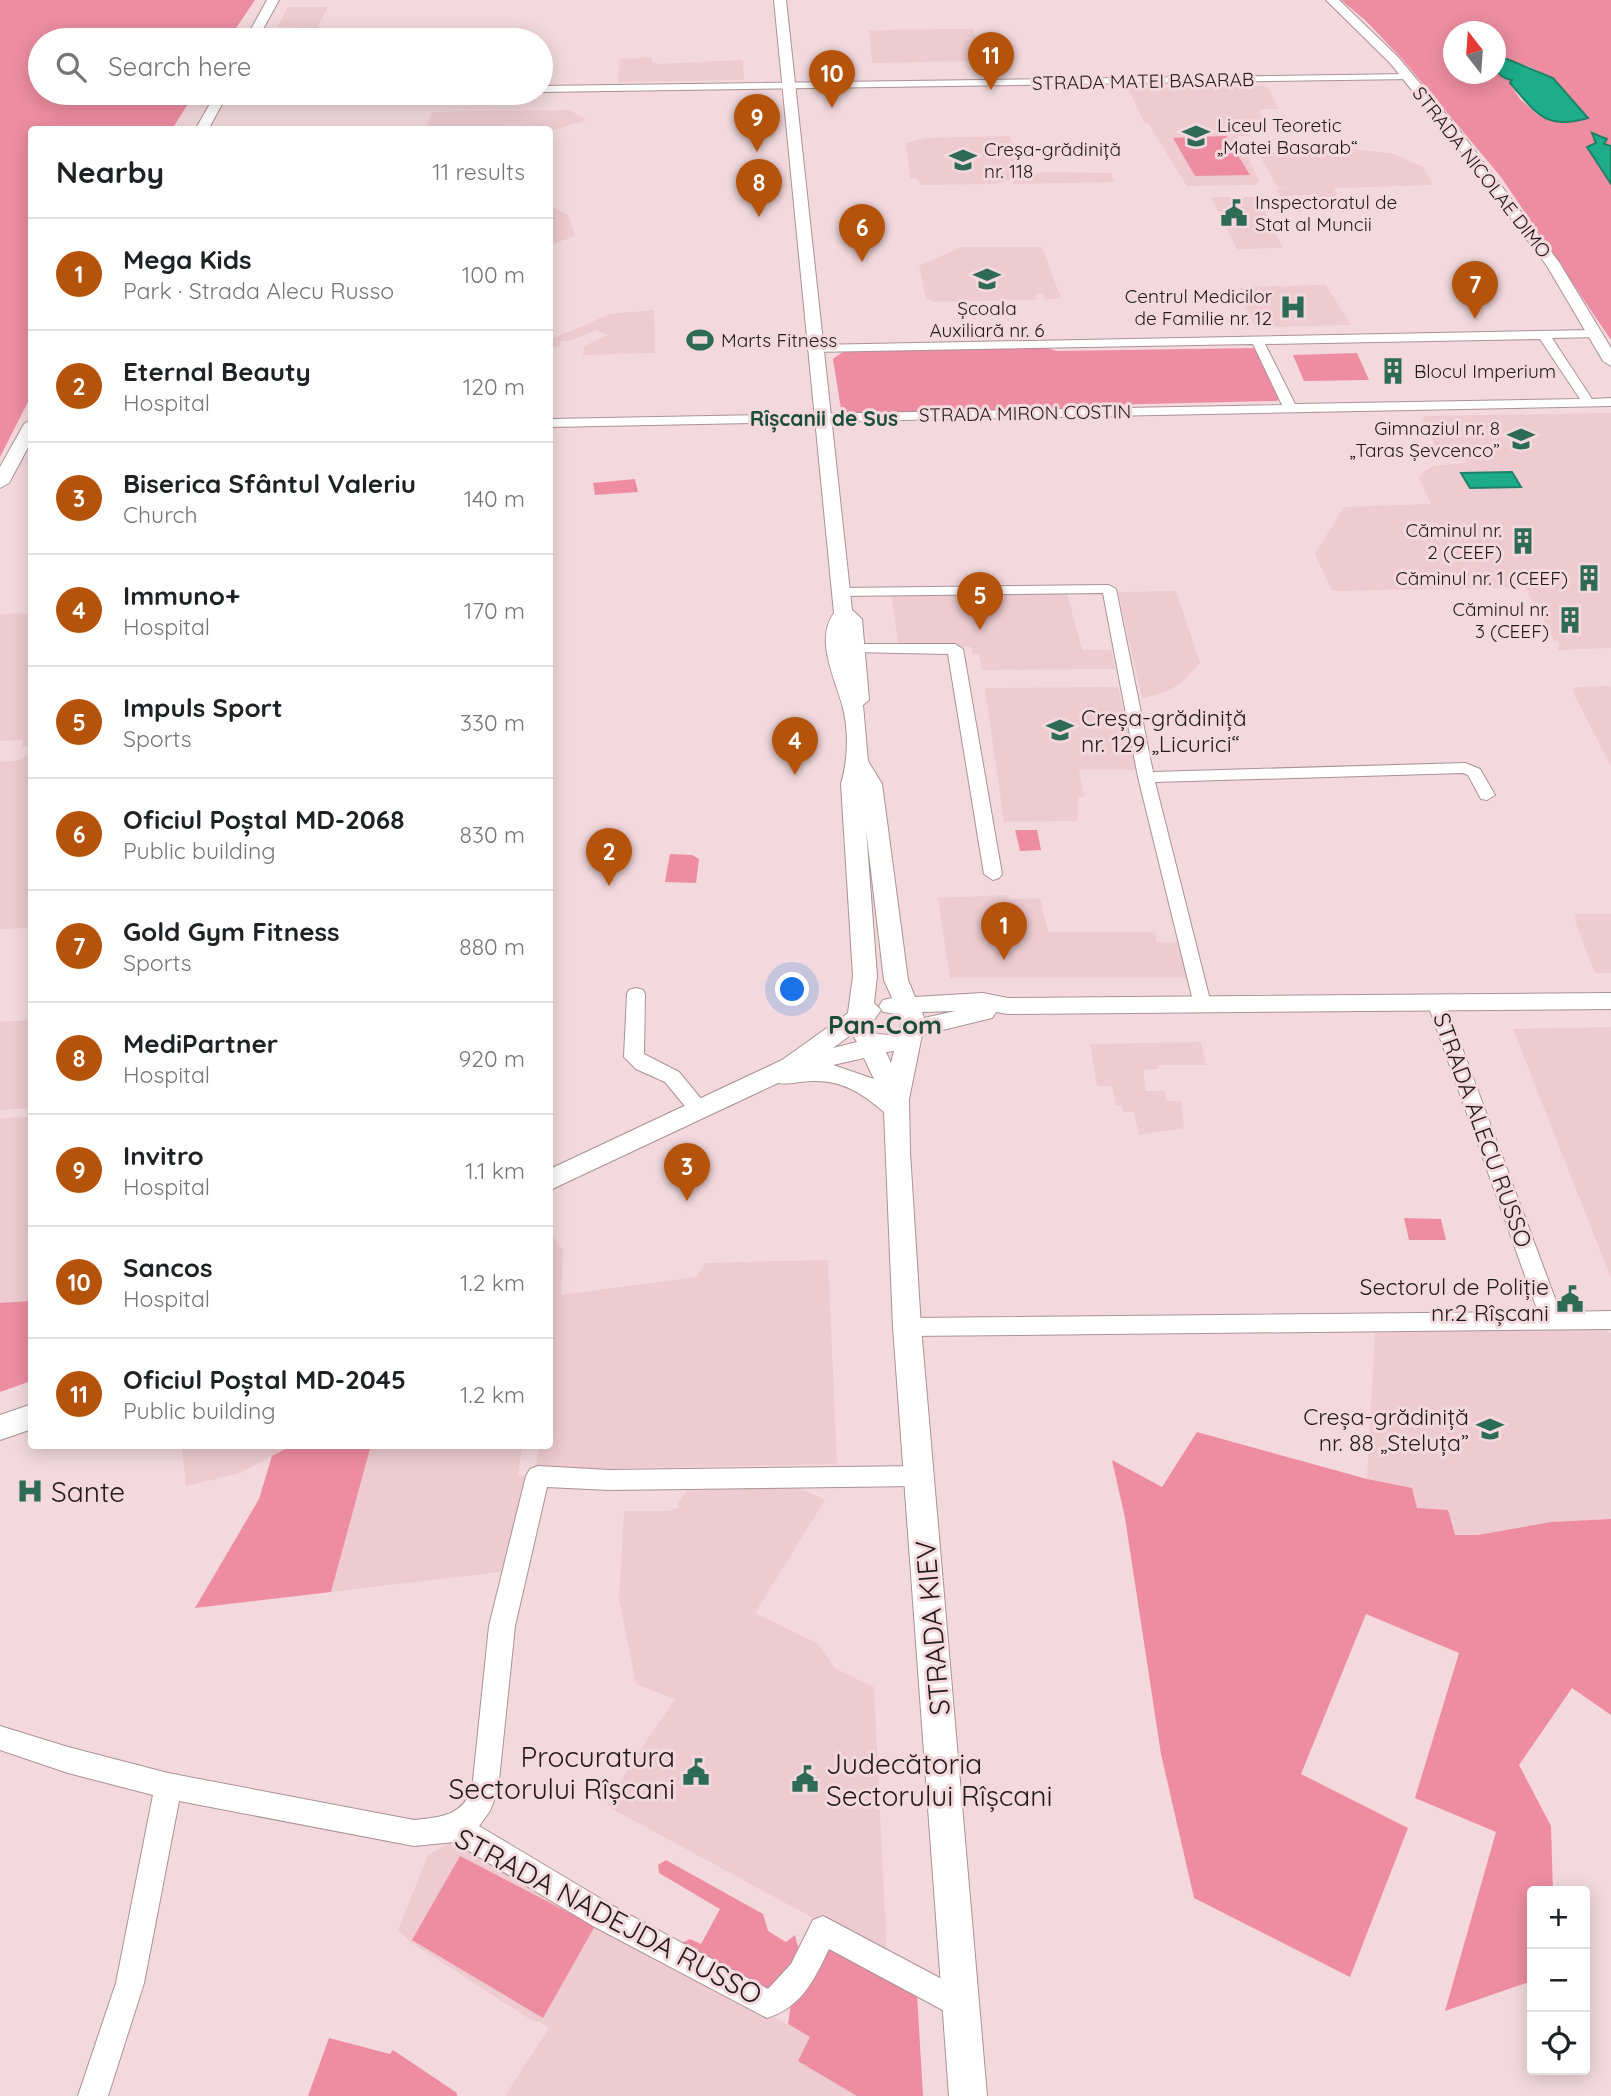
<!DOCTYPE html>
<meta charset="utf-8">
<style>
:root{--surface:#fff;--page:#f6f6f6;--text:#202124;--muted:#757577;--line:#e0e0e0;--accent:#b45309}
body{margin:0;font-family:Quicksand,sans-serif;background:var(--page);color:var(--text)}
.controls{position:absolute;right:21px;bottom:21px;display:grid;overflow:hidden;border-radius:7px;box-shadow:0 4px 18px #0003}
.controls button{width:63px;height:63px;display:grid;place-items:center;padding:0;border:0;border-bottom:2px solid var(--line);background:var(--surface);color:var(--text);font:35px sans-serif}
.compass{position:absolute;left:1443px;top:21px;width:63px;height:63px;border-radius:50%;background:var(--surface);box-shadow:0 4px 18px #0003;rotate:343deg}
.you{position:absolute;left:793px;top:990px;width:24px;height:24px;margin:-18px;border:5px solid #fff;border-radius:50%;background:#1a73e8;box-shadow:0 0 0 10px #1a73e833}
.badge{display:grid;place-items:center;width:46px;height:46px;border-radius:50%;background:var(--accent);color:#fff;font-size:23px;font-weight:700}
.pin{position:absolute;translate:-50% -58px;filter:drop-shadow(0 2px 4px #0008)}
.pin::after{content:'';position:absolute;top:37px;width:24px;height:21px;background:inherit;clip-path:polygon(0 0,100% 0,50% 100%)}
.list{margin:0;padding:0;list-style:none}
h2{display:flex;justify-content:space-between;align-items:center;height:91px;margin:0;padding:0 28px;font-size:30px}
h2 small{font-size:23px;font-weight:400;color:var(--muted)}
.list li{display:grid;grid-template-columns:46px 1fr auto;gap:21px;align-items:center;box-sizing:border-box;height:112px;padding:0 28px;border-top:2px solid var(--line)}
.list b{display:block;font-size:26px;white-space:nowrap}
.list p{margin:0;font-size:23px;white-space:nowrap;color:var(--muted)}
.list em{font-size:23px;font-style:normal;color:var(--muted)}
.icon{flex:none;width:38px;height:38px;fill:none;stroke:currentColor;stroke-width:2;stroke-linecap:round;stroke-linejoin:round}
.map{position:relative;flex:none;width:1611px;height:2096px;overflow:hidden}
.search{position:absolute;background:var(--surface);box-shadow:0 4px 18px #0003;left:28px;top:28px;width:525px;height:77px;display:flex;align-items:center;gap:18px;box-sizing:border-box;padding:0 24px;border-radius:38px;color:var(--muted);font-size:26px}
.panel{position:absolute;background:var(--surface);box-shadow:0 4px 18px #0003;left:28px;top:126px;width:525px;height:1323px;border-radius:7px}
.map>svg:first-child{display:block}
</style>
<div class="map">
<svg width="1611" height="2096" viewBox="0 0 1611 2096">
<rect width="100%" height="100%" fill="#f3d9dd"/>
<g fill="#edcbd0">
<path d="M 288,7 L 328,7 L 317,28 L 277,27 Z"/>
<path d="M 973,29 L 983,57 L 975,61 L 872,63 L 869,30 Z"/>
<path d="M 652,57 L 652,62 L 658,64 L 743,60 L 744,80 L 618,82 L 620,59 Z"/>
<path d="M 1267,86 L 1279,109 L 1259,109 L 1265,120 L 1242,121 L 1249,136 L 1237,136 L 1260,181 L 1255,185 L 1187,186 L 1148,123 L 1144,122 L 1128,88 Z"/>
<path d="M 569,110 L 587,120 L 550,131 L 437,130 L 427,126 L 432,112 Z"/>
<path d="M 1010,136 L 1023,176 L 994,184 L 920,185 L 918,179 L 910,178 L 906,143 L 925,138 Z"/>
<path d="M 1292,148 L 1346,148 L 1394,154 L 1423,167 L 1433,185 L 1334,188 L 1337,195 L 1329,198 L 1331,203 L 1318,204 L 1311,195 L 1280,196 L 1276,189 L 1295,188 L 1278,188 L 1260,156 Z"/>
<path d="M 1043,172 L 1111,173 L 1114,182 L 1013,184 L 1012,181 Z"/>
<path d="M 1211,197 L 1258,197 L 1283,248 L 1237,249 Z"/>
<path d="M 550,206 L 569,216 L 575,236 L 550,245 Z"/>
<path d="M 962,247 L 1042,247 L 1061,298 L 1045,300 L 1043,293 L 1037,293 L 1036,300 L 933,302 L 926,298 L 919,266 Z"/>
<path d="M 1326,285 L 1351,325 L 1255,327 L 1238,290 L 1244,287 Z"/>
<path d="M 654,310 L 655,353 L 583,355 L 584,346 L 608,335 L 596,330 L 570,341 L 561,341 L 560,346 L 551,347 L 552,339 L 610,314 Z"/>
<path d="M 1611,413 L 1611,648 L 1558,650 L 1559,642 L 1554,640 L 1525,587 L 1332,591 L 1315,554 L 1344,507 L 1431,504 L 1419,478 L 1424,472 L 1433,466 L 1468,463 L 1464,458 L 1441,455 L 1422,423 L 1424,416 Z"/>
<path d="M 1176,591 L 1200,663 L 1180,684 L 1165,692 L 1142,698 L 1118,592 Z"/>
<path d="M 1067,593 L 1082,650 L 1111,650 L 1115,669 L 982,670 L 979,654 L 973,654 L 971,647 L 899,647 L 891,594 Z"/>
<path d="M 31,613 L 31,746 L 22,747 L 23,740 L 0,741 L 0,614 Z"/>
<path d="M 1611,686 L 1611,766 L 1572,690 L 1576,687 Z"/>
<path d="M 1118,687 L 1137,770 L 1079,770 L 1084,797 L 1078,797 L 1077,821 L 1004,822 L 985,688 Z"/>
<path d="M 31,754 L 31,928 L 0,929 L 0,762 L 16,761 Z"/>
<path d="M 1005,895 L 1009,899 L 1040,898 L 1048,932 L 1155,932 L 1157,942 L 1181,942 L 1190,978 L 950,978 L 938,898 Z"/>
<path d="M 1575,914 L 1611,914 L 1611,973 L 1595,973 L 1576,924 Z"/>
<path d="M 31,1020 L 31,1108 L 0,1110 L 0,1022 Z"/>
<path d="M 1611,1027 L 1611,1278 L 1513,1029 Z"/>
<path d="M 1201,1042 L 1206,1065 L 1158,1065 L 1158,1069 L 1143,1070 L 1146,1091 L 1165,1091 L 1166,1101 L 1181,1101 L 1184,1128 L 1139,1135 L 1134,1112 L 1123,1112 L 1122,1105 L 1116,1105 L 1112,1086 L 1097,1086 L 1090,1044 Z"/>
<path d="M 32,1117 L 31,1367 L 0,1380 L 0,1118 Z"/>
<path d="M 552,1235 L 563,1250 L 561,1295 L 696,1277 L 706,1263 L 828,1260 L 837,1464 L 535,1470 L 539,1446 L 550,1446 L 550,1236 Z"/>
<path d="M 1595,1328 L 1606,1330 L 1611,1334 L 1611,1519 L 1551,1522 L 1478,1535 L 1455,1535 L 1417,1508 L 1367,1479 L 1375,1333 Z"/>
<path d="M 182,1446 L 291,1446 L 240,1473 L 186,1486 Z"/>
<path d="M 366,1446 L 522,1446 L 518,1476 L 533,1477 L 507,1571 L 331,1592 L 370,1450 Z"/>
<path d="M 797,1487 L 825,1500 L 755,1613 L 818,1644 L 836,1669 L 874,1687 L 887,1958 L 607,1806 L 630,1765 L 675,1699 L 636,1684 L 619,1599 L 624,1511 L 669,1511 L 679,1507 L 677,1504 L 687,1490 Z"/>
<path d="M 457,1843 L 810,2037 L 857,2096 L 505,2096 L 549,2028 L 538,2021 L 536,2023 L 412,1943 L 398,1930 L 428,1855 L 447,1844 Z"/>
</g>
<g fill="#ee8da1" fill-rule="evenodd">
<path d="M 0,0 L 255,0 L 228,40 L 40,40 L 40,93 L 195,93 L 172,129 L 32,130 L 31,396 L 0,457 Z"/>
<path d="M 1341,0 L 1611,0 L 1611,146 L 1604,144 L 1607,140 L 1592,134 L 1596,143 L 1587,148 L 1611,184 L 1611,340 L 1501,177 L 1402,59 L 1366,21 ZM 1454,32 L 1496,32 L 1496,61 C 1516,57 1556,76 1567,94 L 1539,116 L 1520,99 L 1510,84 L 1512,80 L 1501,76 L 1496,69 L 1496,74 L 1454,74 Z"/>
<path d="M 1226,136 L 1250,175 L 1195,176 L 1173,138 Z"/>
<path d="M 1047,348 L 1057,351 L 1257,348 L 1281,399 L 1276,401 L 1101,405 L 1095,409 L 851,414 L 841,409 L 833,359 L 843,352 Z"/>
<path d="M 1357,353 L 1369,380 L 1304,381 L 1293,355 Z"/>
<path d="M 635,479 L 638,492 L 595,495 L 593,483 Z"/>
<path d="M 1015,830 L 1037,830 L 1041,850 L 1020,851 Z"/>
<path d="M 670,854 L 692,855 L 699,859 L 696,883 L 665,882 Z"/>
<path d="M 1404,1218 L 1441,1219 L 1446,1240 L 1409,1240 Z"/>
<path d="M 31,1301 L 31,1381 L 0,1392 L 0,1303 Z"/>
<path d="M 1197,1432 L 1367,1479 L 1412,1488 L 1417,1508 L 1448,1510 L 1455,1535 L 1478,1535 L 1551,1522 L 1611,1519 L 1611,1715 L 1572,1688 L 1519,1765 L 1551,1826 L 1553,1891 L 1532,1891 L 1532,1981 L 1445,2011 L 1496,1832 L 1415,1798 L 1459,1653 L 1366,1614 L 1301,1774 L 1408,1828 L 1350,1977 L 1194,1898 L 1161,1754 L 1125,1518 L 1112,1460 L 1162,1487 Z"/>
<path d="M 291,1446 L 366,1446 L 370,1449 L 331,1592 L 195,1608 L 259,1499 L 272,1456 Z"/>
<path d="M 460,1856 L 595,1926 L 543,2018 L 412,1940 Z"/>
<path d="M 666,1860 L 763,1914 L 768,1931 L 786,1942 L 795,1935 L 801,1958 L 780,1997 L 680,1944 L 690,1939 L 701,1944 L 720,1909 L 659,1873 L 658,1865 Z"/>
<path d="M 827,1947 L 917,1994 L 923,2096 L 857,2096 L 798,2061 L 810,2037 L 788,2024 L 791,2003 Z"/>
<path d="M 329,2038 L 390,2054 L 393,2050 L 457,2093 L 457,2096 L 308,2096 Z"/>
</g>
<g fill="#1dad88" stroke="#1f8168" stroke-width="2">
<path d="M 1507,59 L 1553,78 L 1588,118 C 1543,131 1535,111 1510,83 L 1512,80 C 1501,78 1495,72 1496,61 Z"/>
<path d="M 1592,133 L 1607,139 L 1604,144 L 1611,146 L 1611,184 L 1587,147 L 1596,143 Z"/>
<path d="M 1512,472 L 1521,487 L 1470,488 L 1461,473 Z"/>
</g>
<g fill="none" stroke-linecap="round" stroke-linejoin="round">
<defs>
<g id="minor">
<path d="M 1409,74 L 1412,75 L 1412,79 L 541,92 L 541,86 Z"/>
<path d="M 1595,330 L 1599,331 L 1599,337 L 1552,338 L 1592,399 L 1611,398 L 1611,406 L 550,427 L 550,419 L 1282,405 L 1253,344 L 811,352 L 809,349 L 815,345 ZM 1540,339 L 1580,399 L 1295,404 L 1265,344 Z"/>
<path d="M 1109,585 L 1116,589 L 1153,772 L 1465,763 L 1480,769 L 1495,795 L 1487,800 L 1481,799 L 1468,775 L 1463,773 L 1155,782 L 1211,1004 L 1209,1009 L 1195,1009 L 1138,777 L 1103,593 L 841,596 L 834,592 L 841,588 Z"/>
<path d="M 857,644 L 955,644 L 963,649 L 1002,874 L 999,878 L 993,880 L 984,874 L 948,654 L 852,652 L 849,649 L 852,646 Z"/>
<path d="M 636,988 L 643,990 L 645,994 L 644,1054 L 679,1072 L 707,1106 L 710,1111 L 707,1116 L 693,1116 L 665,1082 L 636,1069 L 624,1057 L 627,994 L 629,990 Z"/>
<path d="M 1436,996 L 1443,997 L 1445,1002 L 1560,1312 L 1611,1311 L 1611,1329 L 907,1336 L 899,1333 L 896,1327 L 899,1321 L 907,1318 L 1538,1312 L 1427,1002 L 1429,997 Z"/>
<path d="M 538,1466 L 609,1470 L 919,1466 L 927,1469 L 931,1476 L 927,1483 L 919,1486 L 609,1490 L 547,1487 L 515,1626 L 498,1790 L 490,1811 L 479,1826 L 613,1906 L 768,1989 L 791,1964 L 813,1920 L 823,1916 L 970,1994 L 974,2004 L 970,2014 L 960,2018 L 950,2014 L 829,1949 C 814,1980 802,2007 767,2018 L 593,1926 L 454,1842 L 414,1846 L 179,1801 L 144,1983 L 108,2096 L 78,2096 L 116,1983 L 153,1795 L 68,1773 L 0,1750 L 0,1726 L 68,1747 L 168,1773 L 414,1820 C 440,1817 460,1817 472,1790 L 489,1626 L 526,1476 L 530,1469 Z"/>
</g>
<g id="major">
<path d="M 267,0 L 279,0 L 257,40 L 245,40 Z"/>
<path d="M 774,0 L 786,0 L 852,610 L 862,619 L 869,700 L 863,705 L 868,761 L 882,784 L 908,980 L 915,997 L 983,993 L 1008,998 L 1611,993 L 1611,1009 L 1008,1014 L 996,1012 L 992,1018 L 922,1035 L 909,1099 L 910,1152 L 921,1327 L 987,2096 L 949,2096 L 893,1327 L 884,1112 C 862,1093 842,1080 812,1081 C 801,1081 789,1085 778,1083 L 550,1190 L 550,1169 L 782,1060 L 848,1013 L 853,976 L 841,784 C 848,760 849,732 843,708 C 836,680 814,640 834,613 ZM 866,829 L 884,980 L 892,998 L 883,1000 L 879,1006 L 883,1012 L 898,1014 L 902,1023 L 899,1030 L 890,1035 L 877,1034 L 871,1024 L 881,1010 L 874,1003 L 877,976 ZM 955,1011 L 924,1018 L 922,1012 ZM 852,1034 L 857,1042 L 833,1048 ZM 894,1051 L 891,1063 L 886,1052 ZM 864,1058 L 874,1079 L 833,1065 Z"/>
<path d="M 1326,0 L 1339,0 L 1398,57 L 1459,130 L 1559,262 L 1611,348 L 1611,366 L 1603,361 L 1547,266 L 1449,136 L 1390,63 Z"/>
<path d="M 216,93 L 228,93 L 208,130 L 195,130 Z"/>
<path d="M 32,419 L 32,440 L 9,483 L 0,488 L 0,467 L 24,424 Z"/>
<path d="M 32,1404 L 32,1429 L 0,1440 L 0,1415 Z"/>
</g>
</defs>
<use href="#minor" stroke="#aa9296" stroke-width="2"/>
<use href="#major" stroke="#aa9296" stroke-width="2"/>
<use href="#minor" fill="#fff" fill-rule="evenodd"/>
<use href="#major" fill="#fff" fill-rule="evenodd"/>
</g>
<defs>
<symbol id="school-bare" viewBox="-9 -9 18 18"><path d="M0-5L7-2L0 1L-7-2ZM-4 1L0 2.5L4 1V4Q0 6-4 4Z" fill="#2d6b57" stroke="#f3d9dd" stroke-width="2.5" paint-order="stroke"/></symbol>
<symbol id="civic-bare" viewBox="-9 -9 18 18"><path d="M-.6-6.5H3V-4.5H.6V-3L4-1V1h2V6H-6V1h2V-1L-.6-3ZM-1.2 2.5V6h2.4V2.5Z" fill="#2d6b57" stroke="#f3d9dd" stroke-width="2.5" paint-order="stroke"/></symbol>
<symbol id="hospital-bare" viewBox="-9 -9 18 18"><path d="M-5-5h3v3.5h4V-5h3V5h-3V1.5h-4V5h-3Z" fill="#2d6b57" stroke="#f3d9dd" stroke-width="2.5" paint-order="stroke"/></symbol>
<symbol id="stadium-bare" viewBox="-9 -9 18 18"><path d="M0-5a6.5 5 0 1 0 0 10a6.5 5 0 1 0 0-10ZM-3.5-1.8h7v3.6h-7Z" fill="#2d6b57" stroke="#f3d9dd" stroke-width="2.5" paint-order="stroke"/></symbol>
<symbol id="building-bare" viewBox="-9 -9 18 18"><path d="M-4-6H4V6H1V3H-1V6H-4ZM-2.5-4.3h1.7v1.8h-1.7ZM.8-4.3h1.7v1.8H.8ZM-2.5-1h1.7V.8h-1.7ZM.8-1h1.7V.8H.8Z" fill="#2d6b57" stroke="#f3d9dd" stroke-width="2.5" paint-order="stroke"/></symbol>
</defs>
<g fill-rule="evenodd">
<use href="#school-bare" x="1177" y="117" width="38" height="38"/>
<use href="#school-bare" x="944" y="141" width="38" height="38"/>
<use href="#civic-bare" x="1215" y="194" width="38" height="38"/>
<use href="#school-bare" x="968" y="260" width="38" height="38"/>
<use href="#hospital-bare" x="1274" y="288" width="38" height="38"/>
<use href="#stadium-bare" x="681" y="321" width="38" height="38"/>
<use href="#building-bare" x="1374" y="352" width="38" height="38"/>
<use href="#school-bare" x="1502" y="420" width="38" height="38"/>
<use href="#building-bare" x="1504" y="522" width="38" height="38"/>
<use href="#building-bare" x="1570" y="559" width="38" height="38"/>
<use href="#building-bare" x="1551" y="601" width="38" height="38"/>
<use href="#school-bare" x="1041" y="711" width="38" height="38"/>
<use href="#civic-bare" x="1551" y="1280" width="38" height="38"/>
<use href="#school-bare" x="1471" y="1410" width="38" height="38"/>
<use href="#hospital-bare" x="11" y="1472" width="38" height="38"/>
<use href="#civic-bare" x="677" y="1753" width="38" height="38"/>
<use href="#civic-bare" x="786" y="1760" width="38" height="38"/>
</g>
<g text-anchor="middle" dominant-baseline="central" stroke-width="6" stroke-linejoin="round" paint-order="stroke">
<g font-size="19" fill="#231a1c" stroke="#f3d9dd">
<text transform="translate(1143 81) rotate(-1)">STRADA MATEI BASARAB</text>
<text transform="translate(1482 172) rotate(52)">STRADA NICOLAE DIMO</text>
<text transform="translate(1025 413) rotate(-1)">STRADA MIRON COSTIN</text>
</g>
<g font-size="19" fill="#231a1c" stroke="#f3d9dd" text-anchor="start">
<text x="1217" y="125">Liceul Teoretic<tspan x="1217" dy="22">„Matei Basarab“</tspan></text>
<text x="984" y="149">Creșa-grădiniță<tspan x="984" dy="22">nr. 118</tspan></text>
<text x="1255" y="202">Inspectoratul de<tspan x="1255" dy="22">Stat al Muncii</tspan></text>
<text x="1272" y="296" text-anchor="end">Centrul Medicilor<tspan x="1272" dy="22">de Familie nr. 12</tspan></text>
<text x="987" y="308" text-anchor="middle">Școala<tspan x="987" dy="22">Auxiliară nr. 6</tspan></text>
<text x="721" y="340">Marts Fitness</text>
<text x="1414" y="371">Blocul Imperium</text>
<text x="1500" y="428" text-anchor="end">Gimnaziul nr. 8<tspan x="1500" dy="22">„Taras Șevcenco”</tspan></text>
<text x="1502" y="530" text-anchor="end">Căminul nr.<tspan x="1502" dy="22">2 (CEEF)</tspan></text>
<text x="1568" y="578" text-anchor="end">Căminul nr. 1 (CEEF)</text>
<text x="1549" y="609" text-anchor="end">Căminul nr.<tspan x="1549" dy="22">3 (CEEF)</tspan></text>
</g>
<g font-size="21" font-weight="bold" fill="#1b4d3d" stroke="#f3d9dd">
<text x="824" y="418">Rîșcanii de Sus</text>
</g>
<g font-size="23" fill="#231a1c" stroke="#f3d9dd" text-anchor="end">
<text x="1081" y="717" text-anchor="start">Creșa-grădiniță<tspan x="1081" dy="26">nr. 129 „Licurici“</tspan></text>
<text x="1549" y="1286">Sectorul de Poliție<tspan x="1549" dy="26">nr.2 Rîșcani</tspan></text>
<text x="1469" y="1416">Creșa-grădiniță<tspan x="1469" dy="26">nr. 88 „Steluța”</tspan></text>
</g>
<g font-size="23" fill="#231a1c" stroke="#f3d9dd">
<text transform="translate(1483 1130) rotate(70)">STRADA ALECU RUSSO</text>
</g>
<g font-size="26" font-weight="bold" fill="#1b4d3d" stroke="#f3d9dd">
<text x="885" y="1024">Pan-Com</text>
</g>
<g font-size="28" fill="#231a1c" stroke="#f3d9dd" text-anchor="start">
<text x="51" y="1491">Sante</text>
<text x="675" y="1756" text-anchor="end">Procuratura<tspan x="675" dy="32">Sectorului Rîșcani</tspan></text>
<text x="826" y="1763">Judecătoria<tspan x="826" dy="32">Sectorului Rîșcani</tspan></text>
</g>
<g font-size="28" fill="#231a1c" stroke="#f3d9dd">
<text transform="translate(932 1628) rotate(-95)">STRADA KIEV</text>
<text transform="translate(609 1916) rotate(28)">STRADA NADEJDA RUSSO</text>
</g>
</g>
</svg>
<div class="controls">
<button>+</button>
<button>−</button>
<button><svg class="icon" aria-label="locate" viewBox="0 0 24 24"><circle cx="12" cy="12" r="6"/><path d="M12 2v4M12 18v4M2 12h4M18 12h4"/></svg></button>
</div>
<svg class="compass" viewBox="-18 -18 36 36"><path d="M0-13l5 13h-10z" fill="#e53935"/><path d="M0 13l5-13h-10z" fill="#757577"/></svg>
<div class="you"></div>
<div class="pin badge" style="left:1004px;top:960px">1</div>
<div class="pin badge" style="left:609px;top:886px">2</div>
<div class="pin badge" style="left:687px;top:1201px">3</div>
<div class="pin badge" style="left:795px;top:775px">4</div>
<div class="pin badge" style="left:980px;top:630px">5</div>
<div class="pin badge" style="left:862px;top:262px">6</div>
<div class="pin badge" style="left:1475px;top:319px">7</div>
<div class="pin badge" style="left:759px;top:217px">8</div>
<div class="pin badge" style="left:757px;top:152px">9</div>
<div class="pin badge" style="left:832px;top:108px">10</div>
<div class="pin badge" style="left:991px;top:90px">11</div>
<div class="search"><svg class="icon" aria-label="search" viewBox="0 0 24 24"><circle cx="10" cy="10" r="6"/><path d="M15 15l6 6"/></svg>Search here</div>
<section class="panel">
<h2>Nearby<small>11 results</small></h2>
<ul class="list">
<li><span class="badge">1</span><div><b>Mega Kids</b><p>Park · Strada Alecu Russo</p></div><em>100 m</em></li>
<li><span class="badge">2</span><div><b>Eternal Beauty</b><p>Hospital</p></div><em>120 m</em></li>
<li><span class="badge">3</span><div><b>Biserica Sfântul Valeriu</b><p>Church</p></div><em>140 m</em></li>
<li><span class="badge">4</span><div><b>Immuno+</b><p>Hospital</p></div><em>170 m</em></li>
<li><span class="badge">5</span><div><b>Impuls Sport</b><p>Sports</p></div><em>330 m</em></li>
<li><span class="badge">6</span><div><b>Oficiul Poștal MD-2068</b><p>Public building</p></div><em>830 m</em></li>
<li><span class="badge">7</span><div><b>Gold Gym Fitness</b><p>Sports</p></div><em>880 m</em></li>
<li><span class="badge">8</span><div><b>MediPartner</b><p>Hospital</p></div><em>920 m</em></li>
<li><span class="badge">9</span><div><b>Invitro</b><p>Hospital</p></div><em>1.1 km</em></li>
<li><span class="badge">10</span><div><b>Sancos</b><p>Hospital</p></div><em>1.2 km</em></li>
<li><span class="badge">11</span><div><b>Oficiul Poștal MD-2045</b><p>Public building</p></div><em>1.2 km</em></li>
</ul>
</section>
</div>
